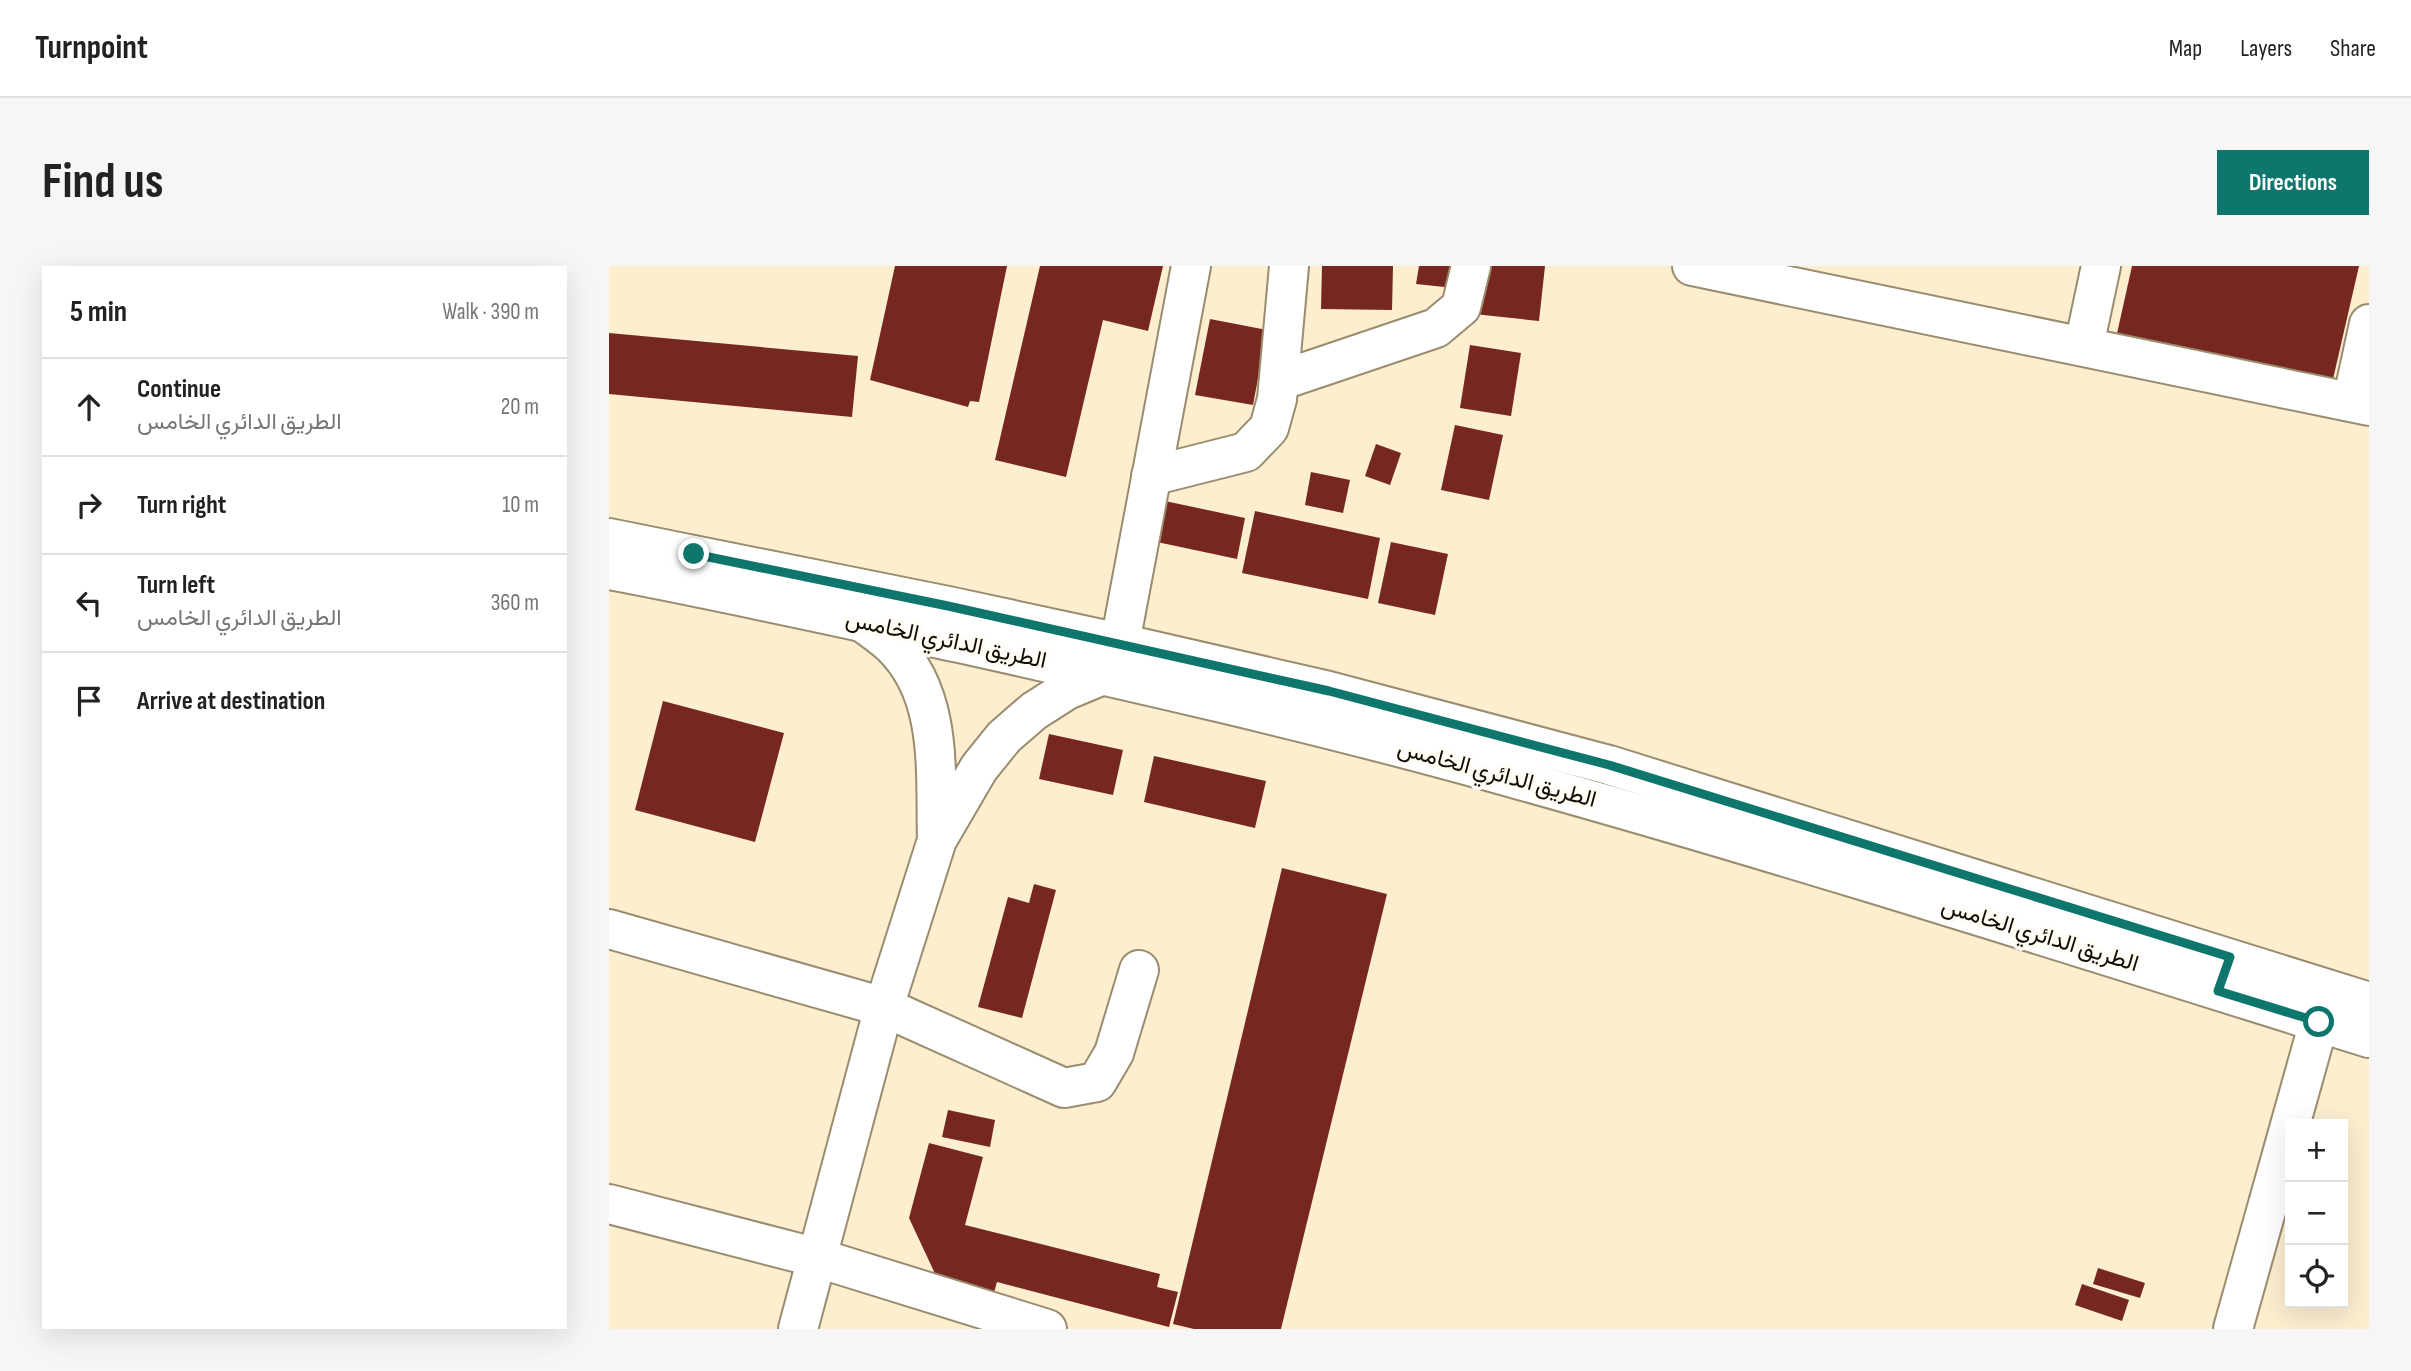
<!DOCTYPE html>
<meta charset="utf-8">
<style>
:root{--surface:#fff;--page:#f6f6f6;--text:#222;--muted:#767676;--line:#e0e0e0;--accent:#0f766e}
body{margin:0;font-family:"Sofia Sans Condensed",Vazirmatn,sans-serif;background:var(--page);color:var(--text)}
.controls{position:absolute;right:21px;bottom:21px;display:grid;overflow:hidden;border-radius:0px;box-shadow:0 7px 28px #0002}
.controls button{width:63px;height:63px;display:grid;place-items:center;padding:0;border:0;border-bottom:2px solid var(--line);background:var(--surface);color:var(--text);font:35px sans-serif}
.stop{position:absolute;width:21px;height:21px;margin:-16px;border:5px solid #0f766e;border-radius:50%;background:#fff}
.stop.end{background:#0f766e;border-color:#fff;box-shadow:0 2px 7px #0008}
.list{margin:0;padding:0;list-style:none}
h2{display:flex;justify-content:space-between;align-items:center;height:91px;margin:0;padding:0 28px;font-size:30px}
h2 small{font-size:23px;font-weight:400;color:var(--muted)}
.list li{display:grid;grid-template-columns:46px 1fr auto;gap:21px;align-items:center;box-sizing:border-box;height:98px;padding:0 28px;border-top:2px solid var(--line)}
.list b{display:block;font-size:26px;white-space:nowrap}
.list p{margin:0;font-size:23px;white-space:nowrap;color:var(--muted)}
.list em{font-size:23px;font-style:normal;color:var(--muted)}
.icon{flex:none;width:38px;height:38px;fill:none;stroke:currentColor;stroke-width:2;stroke-linecap:round;stroke-linejoin:round}
.map{position:relative;flex:none;width:1760px;height:1063px;overflow:hidden;border-radius:0px}
header{display:flex;align-items:center;gap:42px;box-sizing:border-box;height:98px;padding:0 35px;background:var(--surface);border-bottom:2px solid var(--line)}
header strong{font-size:33px}
nav{display:flex;gap:38px;margin-inline-start:auto;font-size:24px}
.intro{display:flex;align-items:center;justify-content:space-between;box-sizing:border-box;height:168px;padding:0 42px}
h1{margin:0;font-size:49px}
.button{padding:18px 32px;border-radius:0px;background:var(--accent);color:#fff;font-size:24px;font-weight:700}
main{display:flex;gap:42px;padding:0 42px}
aside{flex:1;background:var(--surface);border-radius:0px;box-shadow:0 7px 28px #0002}
.map>svg:first-child{display:block}
</style>
<header>
<strong>Turnpoint</strong>
<nav><a>Map</a><a>Layers</a><a>Share</a></nav>
</header>
<div class="intro"><h1>Find us</h1><a class="button">Directions</a></div>
<main>
<aside>
<h2>5 min<small>Walk · 390 m</small></h2>
<ul class="list">
<li><svg class="icon" aria-label="ahead" viewBox="0 0 24 24"><path d="M12 20V5M6 11l6-6 6 6"/></svg><div><b>Continue</b><p>الطريق الدائري الخامس</p></div><em>20 m</em></li>
<li><svg class="icon" aria-label="right" viewBox="0 0 24 24"><path d="M7 20v-9h11M14 6l5 5-5 5"/></svg><div><b>Turn right</b></div><em>10 m</em></li>
<li><svg class="icon" aria-label="left" viewBox="0 0 24 24"><path d="M17 20v-9H6M10 6l-5 5 5 5"/></svg><div><b>Turn left</b><p>الطريق الدائري الخامس</p></div><em>360 m</em></li>
<li><svg class="icon" aria-label="arrive" viewBox="0 0 24 24"><path d="M6 21V4h12l-3 4 3 4H6"/></svg><div><b>Arrive at destination</b></div></li>
</ul>
</aside>
<div class="map">
<svg width="1760" height="1063" viewBox="0 0 1760 1063">
<rect width="100%" height="100%" fill="#fceecf"/>
<g fill="#762820">
<path d="M 286,0 L 398,0 L 370,136 L 361,135 L 359,141 L 261,114 Z"/>
<path d="M 431,0 L 554,0 L 539,65 L 494,54 L 457,211 L 386,194 Z"/>
<path d="M 713,0 L 784,0 L 783,44 L 712,43 Z"/>
<path d="M 810,0 L 848,0 L 845,22 L 807,18 Z"/>
<path d="M 870,0 L 936,0 L 930,55 L 865,48 Z"/>
<path d="M 1523,0 L 1750,0 L 1722,122 L 1507,72 Z"/>
<path d="M 601,53 L 658,64 L 644,139 L 586,129 Z"/>
<path d="M 0,67 L 249,90 L 243,151 L 0,128 Z"/>
<path d="M 861,79 L 912,87 L 902,150 L 851,142 Z"/>
<path d="M 846,159 L 894,169 L 880,234 L 832,224 Z"/>
<path d="M 767,178 L 792,187 L 781,219 L 756,210 Z"/>
<path d="M 702,206 L 741,214 L 734,247 L 696,239 Z"/>
<path d="M 556,235 L 636,252 L 628,293 L 548,276 Z"/>
<path d="M 646,245 L 771,272 L 759,333 L 633,307 Z"/>
<path d="M 782,276 L 839,288 L 826,349 L 769,337 Z"/>
<path d="M 54,435 L 175,467 L 146,576 L 26,544 Z"/>
<path d="M 440,468 L 514,484 L 504,529 L 430,513 Z"/>
<path d="M 545,490 L 657,515 L 646,562 L 535,536 Z"/>
<path d="M 673,602 L 778,628 L 672,1063 L 585,1063 L 564,1058 Z"/>
<path d="M 425,618 L 447,624 L 413,752 L 369,741 L 399,631 L 420,637 Z"/>
<path d="M 339,844 L 386,854 L 381,881 L 333,871 Z"/>
<path d="M 320,877 L 374,891 L 356,959 L 551,1008 L 548,1021 L 569,1026 L 560,1061 L 388,1016 L 384,1030 L 329,1014 L 300,952 Z"/>
<path d="M 1489,1002 L 1536,1017 L 1531,1032 L 1484,1018 Z"/>
<path d="M 1473,1018 L 1520,1034 L 1513,1055 L 1466,1039 Z"/>
</g>
<g fill="none" stroke-linecap="round" stroke-linejoin="round">
<defs>
<g id="minor">
<path d="M 1083,0 L 1760,140"/>
<path d="M 1475,80 L 1492,0"/>
<path d="M 670,115 L 827,62 L 852,41 L 862,0"/>
<path d="M 1743,136 L 1760,58"/>
<path d="M 542,210 L 637,186 L 660,162 L 668,133 L 680,0"/>
<path d="M 253,356 C 263,363 274,371 283,379 C 335,429 326,508 328,574"/>
<path d="M 511,377 L 582,0"/>
<path d="M 0,663 L 275,741 L 455,822 L 488,816 L 505,787 L 530,704"/>
<path d="M 0,938 L 209,992 L 438,1063"/>
<path d="M 189,1063 L 275,741 L 328,574 L 370,502 L 395,471 L 425,445 L 458,424 L 494,409"/>
<path d="M 1624,1063 L 1710,756"/>
</g>
<g id="major">
<path d="M 0,272 L 339,340 L 511,377 L 720,425 L 1000,499 L 1760,736"/>
<path d="M 0,304 C 117,326 233,352 350,377 C 526,416 701,456 875,504 C 1172,586 1466,680 1760,772"/>
</g>
</defs>
<use href="#minor" stroke="#998c6f" stroke-width="42"/>
<use href="#major" stroke="#998c6f" stroke-width="42"/>
<use href="#minor" stroke="#fff" stroke-width="38"/>
<use href="#major" stroke="#fff" stroke-width="38"/>
</g>
<g fill="none" stroke-linecap="round" stroke-linejoin="round">
<path stroke="#0f766e" stroke-width="9" d="M 85,288 L 339,340 L 720,425 L 1000,499 L 1621,691 L 1609,725 L 1710,756"/>
</g>
<g text-anchor="middle" dominant-baseline="central" stroke-width="7" stroke-linejoin="round" paint-order="stroke">
<g font-size="23" fill="#110c03" stroke="#fffcf6">
<text transform="translate(337 374) rotate(12)">الطريق الدائري الخامس</text>
<text transform="translate(888 508) rotate(15)">الطريق الدائري الخامس</text>
<text transform="translate(1431 669) rotate(17)">الطريق الدائري الخامس</text>
</g>
</g>
</svg>
<div class="controls">
<button>+</button>
<button>−</button>
<button><svg class="icon" aria-label="locate" viewBox="0 0 24 24"><circle cx="12" cy="12" r="6"/><path d="M12 2v4M12 18v4M2 12h4M18 12h4"/></svg></button>
</div>
<div class="stop" style="left:1710px;top:756px"></div>
<div class="stop end" style="left:85px;top:288px"></div>
</div>
</main>
